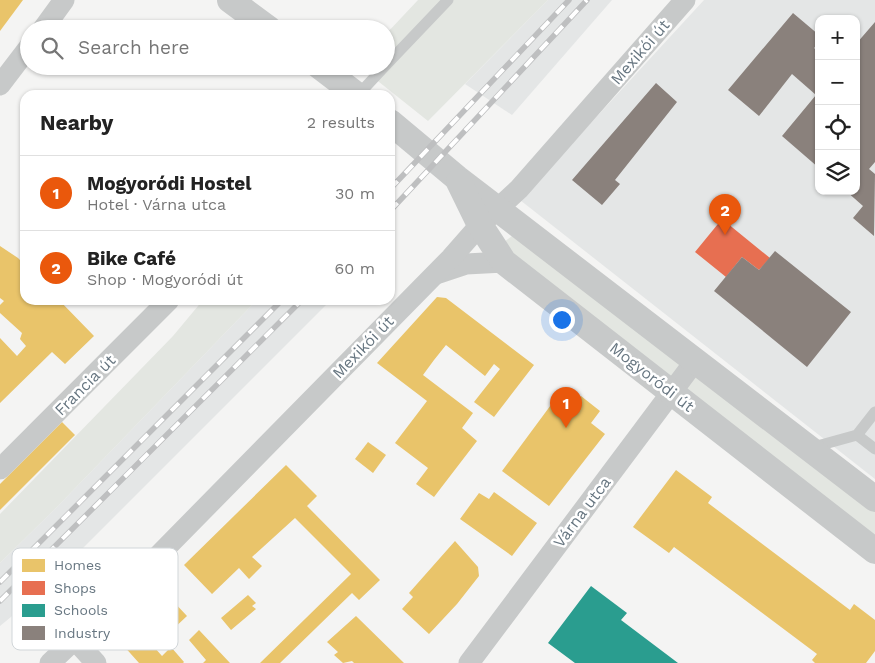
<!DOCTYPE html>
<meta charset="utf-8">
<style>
:root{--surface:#fff;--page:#f2f2f2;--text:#222;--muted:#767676;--line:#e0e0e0;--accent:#ea580c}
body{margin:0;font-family:"Work Sans",sans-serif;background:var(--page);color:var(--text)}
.controls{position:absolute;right:15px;top:15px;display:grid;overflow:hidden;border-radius:10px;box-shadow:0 1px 4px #0004}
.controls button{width:45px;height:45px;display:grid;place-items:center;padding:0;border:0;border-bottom:1px solid var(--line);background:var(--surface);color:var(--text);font:25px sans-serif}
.you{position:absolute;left:561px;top:319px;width:18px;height:18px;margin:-12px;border:4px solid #fff;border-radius:50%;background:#1a73e8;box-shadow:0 0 0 8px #1a73e833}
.badge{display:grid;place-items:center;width:32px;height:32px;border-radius:50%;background:var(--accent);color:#fff;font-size:16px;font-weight:700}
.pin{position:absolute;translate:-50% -41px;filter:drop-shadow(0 1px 2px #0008)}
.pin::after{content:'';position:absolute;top:26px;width:18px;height:15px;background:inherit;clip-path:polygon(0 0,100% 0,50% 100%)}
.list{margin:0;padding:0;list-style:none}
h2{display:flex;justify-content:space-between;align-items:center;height:65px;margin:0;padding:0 20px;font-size:21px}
h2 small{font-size:16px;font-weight:400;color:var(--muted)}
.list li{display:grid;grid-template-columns:32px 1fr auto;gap:15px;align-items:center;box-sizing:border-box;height:75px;padding:0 20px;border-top:1px solid var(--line)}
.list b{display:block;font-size:19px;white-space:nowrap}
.list p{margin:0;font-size:16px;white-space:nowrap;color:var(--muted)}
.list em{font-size:16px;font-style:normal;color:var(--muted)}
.icon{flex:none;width:28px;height:28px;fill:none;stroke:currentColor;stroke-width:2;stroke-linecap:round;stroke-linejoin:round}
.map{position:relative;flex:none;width:875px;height:663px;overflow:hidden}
.search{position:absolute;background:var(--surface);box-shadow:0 1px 4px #0004;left:20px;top:20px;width:375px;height:55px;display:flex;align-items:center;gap:12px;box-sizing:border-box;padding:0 18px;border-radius:28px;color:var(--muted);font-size:19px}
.panel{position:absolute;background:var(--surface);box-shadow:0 1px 4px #0004;left:20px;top:90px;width:375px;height:215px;border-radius:15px}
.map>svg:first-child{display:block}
</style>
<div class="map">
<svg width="875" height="663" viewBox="0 0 875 663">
<rect width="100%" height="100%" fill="#f4f4f3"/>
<g fill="#e4e6e6" fill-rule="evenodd">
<path d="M 548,0 L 612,0 L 512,115 L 465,84 Z"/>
<path d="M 704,0 L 875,0 L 875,479 L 520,200 ZM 819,19 L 856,19 L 856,191 L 819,191 Z"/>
<path d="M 257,300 L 331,300 L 49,582 L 40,576 L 12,602 L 17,612 L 0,626 L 0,563 L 57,507 Z"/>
</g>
<g fill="#e3e6e1">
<path d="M 418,0 L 548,0 L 428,121 L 359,66 L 386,66 L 386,34 Z"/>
<path d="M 512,236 L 875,499 L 875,551 L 504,262 L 504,242 Z"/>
<path d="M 203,300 L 257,300 L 57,507 L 0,563 L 0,514 L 173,336 Z"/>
</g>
<g fill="#e9c46a">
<path d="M 0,0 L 23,0 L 0,31 Z"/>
<path d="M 0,246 L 18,258 L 25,265 L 25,300 L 59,300 L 94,336 L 65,364 L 52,352 L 0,403 L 0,338 L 17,356 L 26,346 L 20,339 L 22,333 L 0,313 L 0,305 L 4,301 L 0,298 Z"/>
<path d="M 437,297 L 446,298 L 534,365 L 494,417 L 474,402 L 500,369 L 494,364 L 485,376 L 446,345 L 434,360 L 423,375 L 473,413 L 462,428 L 477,441 L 434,497 L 416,484 L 428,468 L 395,443 L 427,401 L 377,363 Z"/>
<path d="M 559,394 L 574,405 L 581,396 L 600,411 L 591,423 L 605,434 L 549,506 L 502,471 Z"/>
<path d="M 62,422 L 75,435 L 0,510 L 0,484 Z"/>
<path d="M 368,442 L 386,455 L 373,473 L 355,459 Z"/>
<path d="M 286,465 L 317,496 L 307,506 L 380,580 L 359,600 L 352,593 L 280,663 L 260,663 L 351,574 L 295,518 L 252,557 L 262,566 L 249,579 L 239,568 L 212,594 L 184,565 Z"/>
<path d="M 676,470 L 712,497 L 708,503 L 850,610 L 854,604 L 875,620 L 875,651 L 866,663 L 815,663 L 812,660 L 817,654 L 674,547 L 669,553 L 633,527 Z"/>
<path d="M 494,492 L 537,523 L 512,556 L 460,519 L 479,493 L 489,499 Z"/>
<path d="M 455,541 L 478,567 L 479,576 L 457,604 L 429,634 L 402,609 L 413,597 L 409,593 Z"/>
<path d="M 248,595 L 256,603 L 252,606 L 256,609 L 231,630 L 221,618 Z"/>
<path d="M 171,599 L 187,616 L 154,647 L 162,656 L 171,647 L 184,662 L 183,663 L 139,663 L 122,644 Z"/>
<path d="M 356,616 L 404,663 L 354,663 L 352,661 L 343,663 L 334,655 L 338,652 L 327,642 Z"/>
<path d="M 199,630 L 230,663 L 203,663 L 206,660 L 189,640 Z"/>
</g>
<path fill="#e76f51" d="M 722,219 L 770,258 L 759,270 L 742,257 L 726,277 L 695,252 Z"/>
<path fill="#2a9d8f" d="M 591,586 L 627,613 L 621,620 L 678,663 L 575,663 L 548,643 Z"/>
<g fill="#8a817c">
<path d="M 793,13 L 819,35 L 819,43 L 814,48 L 819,52 L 819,168 L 782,136 L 816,95 L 792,74 L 759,116 L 728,90 Z"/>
<path d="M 875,22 L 875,162 L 869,169 L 875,174 L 874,236 L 853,218 L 863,206 L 846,191 L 856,191 L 856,44 Z"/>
<path d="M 656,83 L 677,102 L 615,180 L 620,184 L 602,205 L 572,180 Z"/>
<path d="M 775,251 L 851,312 L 807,367 L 714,291 L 742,257 L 759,270 Z"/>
</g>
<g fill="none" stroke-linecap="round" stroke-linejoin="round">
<g stroke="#c7c9c9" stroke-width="11">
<path d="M 386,65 L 448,0"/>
<path d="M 358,95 L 385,66"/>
<path d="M 857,435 L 875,449"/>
<path d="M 810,448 L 857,435 L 875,412"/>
</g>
<g stroke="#c7c9c9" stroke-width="21">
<path d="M 43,29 L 64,0"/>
<path d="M 0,85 L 29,47"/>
<path d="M 439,273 L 466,264 L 504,262"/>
<path d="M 0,469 L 169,300"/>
<path d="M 75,640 L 96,663"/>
<path d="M 50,663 L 91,624 L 451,258 L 480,225 L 519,189 L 685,0"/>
<path d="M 469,663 L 695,361"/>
</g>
<g stroke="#c7c9c9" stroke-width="26">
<path d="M 230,0 L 269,29"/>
<path d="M 319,66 L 357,95"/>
<path d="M 390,122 L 457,178 L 875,499"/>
<path d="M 459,182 L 480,225 L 504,262 L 875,551"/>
</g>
<defs>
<g id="rail">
<path d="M 390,189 L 569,0"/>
<path d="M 390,211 L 587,0"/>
<path d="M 0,582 L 282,300"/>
<path d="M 0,601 L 302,300"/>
</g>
</defs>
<use href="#rail" stroke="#bebfc0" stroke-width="5.5"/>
<use href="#rail" stroke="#fff" stroke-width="4" stroke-dasharray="11" stroke-linecap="butt"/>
</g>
<g text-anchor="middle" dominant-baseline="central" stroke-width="5" stroke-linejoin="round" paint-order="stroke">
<g font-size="16" fill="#677681" stroke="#fff">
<text transform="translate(640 52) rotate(-49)">Mexikói út</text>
<text transform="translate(363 347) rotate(-46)">Mexikói út</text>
<text transform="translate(652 377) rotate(38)">Mogyoródi út</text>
<text transform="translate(85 385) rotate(-45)">Francia út</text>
<text transform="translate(582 512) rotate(-53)">Várna utca</text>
</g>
</g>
<rect x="12" y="548" width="166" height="102" rx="8" fill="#fff" stroke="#d1d6d9" stroke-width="1"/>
<rect x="22" y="559" width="23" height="13" fill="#e9c46a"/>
<rect x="22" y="581" width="23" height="14" fill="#e76f51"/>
<rect x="22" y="604" width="23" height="13" fill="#2a9d8f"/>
<rect x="22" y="626" width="23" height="14" fill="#8a817c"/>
<g font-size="14" fill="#677681">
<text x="54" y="570">Homes</text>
<text x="54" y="593">Shops</text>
<text x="54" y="615">Schools</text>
<text x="54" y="638">Industry</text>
</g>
</svg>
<div class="controls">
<button>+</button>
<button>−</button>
<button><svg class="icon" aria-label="locate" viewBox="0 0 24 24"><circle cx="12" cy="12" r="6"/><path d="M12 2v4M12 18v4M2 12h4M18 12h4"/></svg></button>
<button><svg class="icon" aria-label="layers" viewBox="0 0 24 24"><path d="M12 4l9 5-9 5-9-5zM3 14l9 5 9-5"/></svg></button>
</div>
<div class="you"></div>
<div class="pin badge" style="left:566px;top:428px">1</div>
<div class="pin badge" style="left:725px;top:235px">2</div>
<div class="search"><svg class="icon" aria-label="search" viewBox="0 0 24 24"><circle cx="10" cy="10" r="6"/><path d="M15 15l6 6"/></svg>Search here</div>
<section class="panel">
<h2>Nearby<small>2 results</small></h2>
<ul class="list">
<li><span class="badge">1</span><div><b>Mogyoródi Hostel</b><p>Hotel · Várna utca</p></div><em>30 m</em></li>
<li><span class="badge">2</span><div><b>Bike Café</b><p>Shop · Mogyoródi út</p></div><em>60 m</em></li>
</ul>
</section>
</div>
